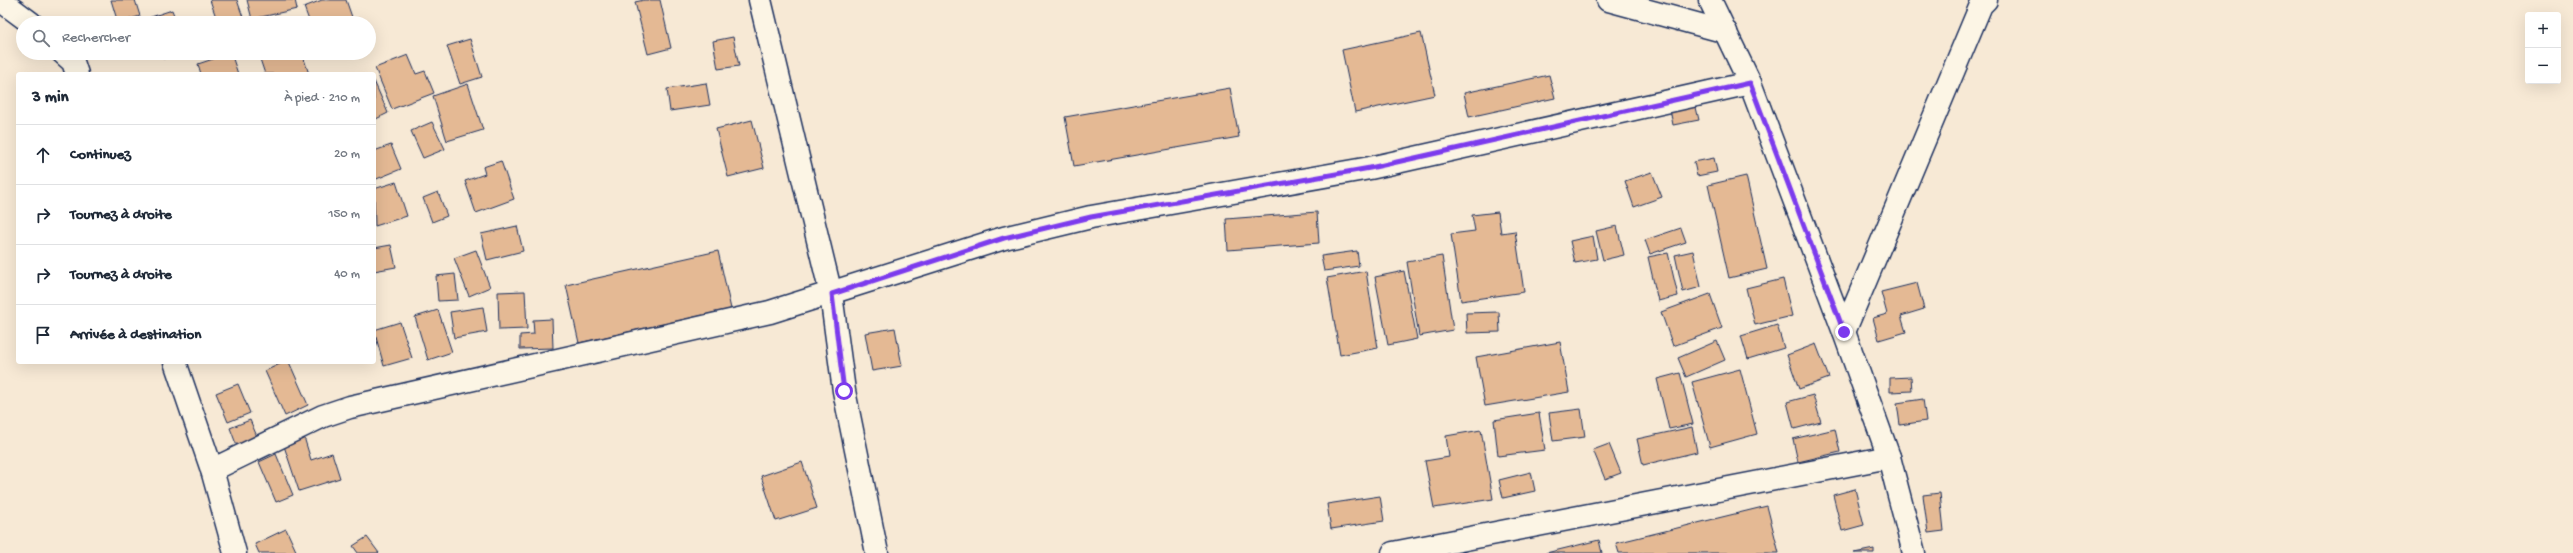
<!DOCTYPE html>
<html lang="fr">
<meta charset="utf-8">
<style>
:root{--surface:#fff;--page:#f2f2f3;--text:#1f2937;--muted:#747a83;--line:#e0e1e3}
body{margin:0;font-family:"Gochi Hand",sans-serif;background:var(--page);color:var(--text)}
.controls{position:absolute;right:12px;top:12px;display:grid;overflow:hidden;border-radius:4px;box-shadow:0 4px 16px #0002}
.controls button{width:36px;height:36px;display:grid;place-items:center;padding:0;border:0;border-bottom:1px solid var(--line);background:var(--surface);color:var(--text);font:20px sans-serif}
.stop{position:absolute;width:12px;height:12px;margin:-9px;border:3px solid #7c3aed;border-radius:50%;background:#fff}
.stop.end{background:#7c3aed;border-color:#fff;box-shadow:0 1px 4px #0008}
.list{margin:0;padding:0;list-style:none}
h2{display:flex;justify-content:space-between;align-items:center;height:52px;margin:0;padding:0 16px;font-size:17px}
h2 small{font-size:13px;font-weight:400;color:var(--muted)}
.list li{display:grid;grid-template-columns:26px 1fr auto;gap:12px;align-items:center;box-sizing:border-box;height:60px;padding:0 16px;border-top:1px solid var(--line)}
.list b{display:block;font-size:15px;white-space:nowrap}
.list em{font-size:13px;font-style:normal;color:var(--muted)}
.icon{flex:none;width:22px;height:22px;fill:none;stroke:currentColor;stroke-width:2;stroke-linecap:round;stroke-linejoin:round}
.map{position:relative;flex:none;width:2573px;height:553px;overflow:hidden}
.search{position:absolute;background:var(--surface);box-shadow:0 4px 16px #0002;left:16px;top:16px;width:360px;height:44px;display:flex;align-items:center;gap:10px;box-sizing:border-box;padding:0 14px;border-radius:22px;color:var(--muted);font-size:15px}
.panel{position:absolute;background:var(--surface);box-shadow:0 4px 16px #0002;left:16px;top:72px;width:360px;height:292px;border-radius:4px}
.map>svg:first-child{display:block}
</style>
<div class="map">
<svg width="2573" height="553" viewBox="0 0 2573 553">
<rect width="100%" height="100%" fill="#f7e9d5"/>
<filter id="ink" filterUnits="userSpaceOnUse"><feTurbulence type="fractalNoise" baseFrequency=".025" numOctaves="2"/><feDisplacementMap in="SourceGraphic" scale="8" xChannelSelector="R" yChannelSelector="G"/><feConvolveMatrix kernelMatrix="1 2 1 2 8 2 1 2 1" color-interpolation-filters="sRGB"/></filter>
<g filter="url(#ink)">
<g fill="#e4b994" stroke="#1b2f5e">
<path d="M 111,0 L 135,0 L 140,16 L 118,23 Z"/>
<path d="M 210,0 L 237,0 L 245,23 L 218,23 Z"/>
<path d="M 247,0 L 295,0 L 297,9 L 252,19 Z"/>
<path d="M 322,0 L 346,0 L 353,20 L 345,23 L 310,23 L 304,7 Z"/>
<path d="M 644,0 L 660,0 L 671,48 L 648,54 L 635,2 Z"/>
<path d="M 172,10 L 177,23 L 150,23 L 148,18 Z"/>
<path d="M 1421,33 L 1435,95 L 1355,112 L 1342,50 Z"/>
<path d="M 733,37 L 739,66 L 718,69 L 713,41 Z"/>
<path d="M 470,39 L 482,77 L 460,84 L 447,46 Z"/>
<path d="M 160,53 L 183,53 L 163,59 Z"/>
<path d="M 231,53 L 238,74 L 201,74 L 198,64 Z"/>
<path d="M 258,53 L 302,53 L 309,74 L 265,74 Z"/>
<path d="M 408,55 L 416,74 L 425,71 L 434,93 L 392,109 L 375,68 Z"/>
<path d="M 1549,75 L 1555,98 L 1469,117 L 1464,93 Z"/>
<path d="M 374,81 L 388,113 L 374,120 Z"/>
<path d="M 706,83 L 710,105 L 670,111 L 667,89 Z"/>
<path d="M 468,84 L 483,130 L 447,141 L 433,96 Z"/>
<path d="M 1230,88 L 1239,137 L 1074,166 L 1065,117 Z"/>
<path d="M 1694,99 L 1699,120 L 1673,125 L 1669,104 Z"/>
<path d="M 752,120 L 764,168 L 728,177 L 716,129 Z"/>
<path d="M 432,122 L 445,149 L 423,158 L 411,131 Z"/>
<path d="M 391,145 L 401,169 L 374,180 L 374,151 Z"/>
<path d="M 1714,158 L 1717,172 L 1697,176 L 1694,162 Z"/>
<path d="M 501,161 L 514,199 L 476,213 L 465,181 L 485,174 L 483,167 Z"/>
<path d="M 1652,172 L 1662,197 L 1634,207 L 1625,181 Z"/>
<path d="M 1746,176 L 1767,269 L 1729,278 L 1708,185 Z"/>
<path d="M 396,182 L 407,216 L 375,226 L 374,189 Z"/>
<path d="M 438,192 L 447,216 L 432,222 L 423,198 Z"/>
<path d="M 1317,212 L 1319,243 L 1228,250 L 1226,219 Z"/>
<path d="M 1498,212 L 1501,233 L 1515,231 L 1524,292 L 1461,301 L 1451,234 L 1475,231 L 1472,215 Z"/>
<path d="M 517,226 L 523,251 L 487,260 L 481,234 Z"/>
<path d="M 1617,226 L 1624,255 L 1603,260 L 1596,231 Z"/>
<path d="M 1681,228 L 1686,242 L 1650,254 L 1645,240 Z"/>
<path d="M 1593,236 L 1597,259 L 1575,263 L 1570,241 Z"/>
<path d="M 391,245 L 396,267 L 374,271 L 374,248 Z"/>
<path d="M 476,250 L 490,287 L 469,296 L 454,258 Z"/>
<path d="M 718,251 L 731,309 L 579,343 L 566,285 Z"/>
<path d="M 1357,251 L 1359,266 L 1324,271 L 1321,256 Z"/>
<path d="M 1693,251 L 1701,287 L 1683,292 L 1675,255 Z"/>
<path d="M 1668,253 L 1678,296 L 1658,301 L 1648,257 Z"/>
<path d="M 1442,256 L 1453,330 L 1419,336 L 1407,262 Z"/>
<path d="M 1366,271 L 1378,348 L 1340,355 L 1327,278 Z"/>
<path d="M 1404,271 L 1417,339 L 1388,345 L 1375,277 Z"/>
<path d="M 455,274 L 458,300 L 438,301 L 436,276 Z"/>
<path d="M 1783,279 L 1792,316 L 1755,325 L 1746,288 Z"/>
<path d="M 1917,283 L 1924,309 L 1901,316 L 1906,332 L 1879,340 L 1873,318 L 1887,314 L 1881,292 Z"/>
<path d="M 525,291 L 527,329 L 499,330 L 498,292 Z"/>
<path d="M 1710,294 L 1722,328 L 1673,346 L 1661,312 Z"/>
<path d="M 483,307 L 487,332 L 454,338 L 450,312 Z"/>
<path d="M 438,310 L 452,352 L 428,360 L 415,317 Z"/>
<path d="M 1499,312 L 1500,332 L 1467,333 L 1466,313 Z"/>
<path d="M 552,319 L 553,348 L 520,349 L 520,335 L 534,334 L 533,320 Z"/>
<path d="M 400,322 L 412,358 L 384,366 L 374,330 Z"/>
<path d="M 1777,325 L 1784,348 L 1748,359 L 1741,336 Z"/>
<path d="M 895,328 L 902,366 L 872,371 L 865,333 Z"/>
<path d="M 1717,341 L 1725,360 L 1686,377 L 1678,358 Z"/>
<path d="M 1560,342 L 1569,392 L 1485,406 L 1476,357 Z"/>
<path d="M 1816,344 L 1829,378 L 1799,389 L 1787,355 Z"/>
<path d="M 284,362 L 289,362 L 308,405 L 285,416 L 265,371 Z"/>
<path d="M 1740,369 L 1757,434 L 1710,447 L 1692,382 Z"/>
<path d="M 1680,373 L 1693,424 L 1669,429 L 1657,379 Z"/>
<path d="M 1911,377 L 1912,391 L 1890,392 L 1890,378 Z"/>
<path d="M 238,384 L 250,413 L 228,422 L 216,393 Z"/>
<path d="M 1813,395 L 1821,422 L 1794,429 L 1787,402 Z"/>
<path d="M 1923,399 L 1926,421 L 1900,425 L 1897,403 Z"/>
<path d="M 1581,409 L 1585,437 L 1553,441 L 1549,413 Z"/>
<path d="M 1539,413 L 1545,450 L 1498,456 L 1494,420 Z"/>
<path d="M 250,420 L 259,441 L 238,449 L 230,428 Z"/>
<path d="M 1692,427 L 1697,452 L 1643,465 L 1637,439 Z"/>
<path d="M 1835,429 L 1840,452 L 1798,462 L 1793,439 Z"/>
<path d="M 1481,430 L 1493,499 L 1434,508 L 1425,461 L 1449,457 L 1446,436 Z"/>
<path d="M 304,437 L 311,460 L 332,453 L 340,478 L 299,491 L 283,443 Z"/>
<path d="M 1609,444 L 1621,473 L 1605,479 L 1593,450 Z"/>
<path d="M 276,454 L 293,495 L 276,502 L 259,462 Z"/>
<path d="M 802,462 L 817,508 L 776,521 L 761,476 Z"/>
<path d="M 1531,472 L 1535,491 L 1503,498 L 1499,480 Z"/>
<path d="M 1855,489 L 1864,525 L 1842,531 L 1833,495 Z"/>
<path d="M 1940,493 L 1944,531 L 1928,533 L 1923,495 Z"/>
<path d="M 1380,496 L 1384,521 L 1331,529 L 1327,504 Z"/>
<path d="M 1767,506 L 1779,553 L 1619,553 L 1616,543 Z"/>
<path d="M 286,529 L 297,553 L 259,553 L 255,544 Z"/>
<path d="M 367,537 L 379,553 L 358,553 L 353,546 Z"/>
<path d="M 1599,540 L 1602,553 L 1546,553 Z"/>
<path d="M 1874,549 L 1874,553 L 1854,553 Z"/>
</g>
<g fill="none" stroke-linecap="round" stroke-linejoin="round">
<defs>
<g id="minor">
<path d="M 0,0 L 31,23"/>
<path d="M 760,0 L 831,294 L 844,391 L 877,553"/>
<path d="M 1608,0 L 1726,32"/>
<path d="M 1710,0 L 1750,83 L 1844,332 L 1889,457 L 1914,553"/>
<path d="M 63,53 L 73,62 L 77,74"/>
<path d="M 1844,332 L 1981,5 L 1986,0"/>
<path d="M 175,362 L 212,470 L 235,553"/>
<path d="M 212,470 L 323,416 L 350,407 L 770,312 L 1004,238 L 1091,217 L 1370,168 L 1750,83"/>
<path d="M 1393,553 L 1889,457"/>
</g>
</defs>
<use href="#minor" stroke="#1b2f5e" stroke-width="25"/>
<use href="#minor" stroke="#fcf5e5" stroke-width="22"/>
</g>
</g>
<g fill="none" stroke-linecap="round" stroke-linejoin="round" filter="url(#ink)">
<path stroke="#7c3aed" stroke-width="5" d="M 844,391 L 832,294 L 1004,238 L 1091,217 L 1370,168 L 1750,83 L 1844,332"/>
</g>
</svg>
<div class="controls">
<button>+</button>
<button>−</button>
</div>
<div class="stop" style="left:844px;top:391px"></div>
<div class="stop end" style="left:1844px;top:332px"></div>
<div class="search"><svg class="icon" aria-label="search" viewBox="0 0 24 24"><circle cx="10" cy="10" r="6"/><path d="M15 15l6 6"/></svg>Rechercher</div>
<section class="panel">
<h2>3 min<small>À pied · 210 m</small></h2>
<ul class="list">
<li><svg class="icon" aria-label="ahead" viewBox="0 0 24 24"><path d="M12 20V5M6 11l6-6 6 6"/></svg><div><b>Continuez</b></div><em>20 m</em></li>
<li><svg class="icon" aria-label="right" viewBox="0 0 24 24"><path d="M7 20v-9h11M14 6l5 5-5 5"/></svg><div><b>Tournez à droite</b></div><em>150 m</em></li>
<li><svg class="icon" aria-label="right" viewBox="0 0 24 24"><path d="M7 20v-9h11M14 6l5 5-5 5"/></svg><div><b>Tournez à droite</b></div><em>40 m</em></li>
<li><svg class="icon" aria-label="arrive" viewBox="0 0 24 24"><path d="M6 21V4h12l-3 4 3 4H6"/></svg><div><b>Arrivée à destination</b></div></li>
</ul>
</section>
</div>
